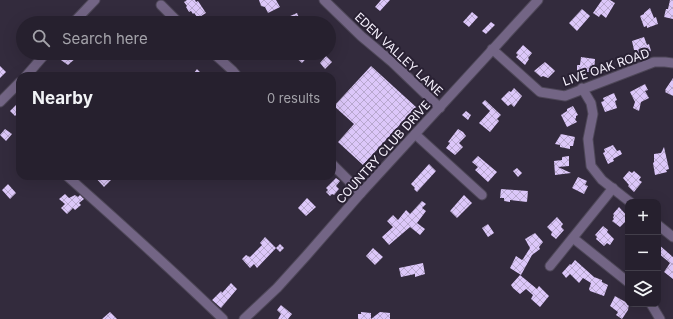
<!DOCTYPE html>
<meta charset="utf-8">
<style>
:root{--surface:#26202e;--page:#322d3a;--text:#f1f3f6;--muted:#a4a3aa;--line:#423e4a}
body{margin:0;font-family:Inter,sans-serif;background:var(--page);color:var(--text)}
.controls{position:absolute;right:12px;bottom:12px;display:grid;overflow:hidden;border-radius:8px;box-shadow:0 4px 16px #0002}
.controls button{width:36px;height:36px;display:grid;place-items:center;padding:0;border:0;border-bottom:1px solid var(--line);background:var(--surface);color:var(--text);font:20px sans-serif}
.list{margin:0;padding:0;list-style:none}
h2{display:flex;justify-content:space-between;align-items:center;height:52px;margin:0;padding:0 16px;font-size:17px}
h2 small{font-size:13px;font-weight:400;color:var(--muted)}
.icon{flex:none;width:22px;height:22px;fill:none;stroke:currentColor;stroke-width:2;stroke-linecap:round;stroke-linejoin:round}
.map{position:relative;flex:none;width:673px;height:319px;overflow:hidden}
.search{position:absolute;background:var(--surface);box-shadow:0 4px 16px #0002;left:16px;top:16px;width:320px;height:44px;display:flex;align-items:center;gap:10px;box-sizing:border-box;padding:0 14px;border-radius:22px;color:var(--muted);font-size:15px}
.panel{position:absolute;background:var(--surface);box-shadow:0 4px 16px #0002;left:16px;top:72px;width:320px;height:108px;border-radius:12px}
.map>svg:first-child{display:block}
</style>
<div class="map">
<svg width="673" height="319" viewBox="0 0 673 319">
<defs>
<pattern id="building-cross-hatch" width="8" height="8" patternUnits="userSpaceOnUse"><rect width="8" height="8" fill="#dcc7f9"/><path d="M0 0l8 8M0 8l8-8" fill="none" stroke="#b8a8ce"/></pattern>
</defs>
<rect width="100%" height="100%" fill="#332b3d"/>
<g fill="url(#building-cross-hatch)">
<path d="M 187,0 L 195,0 L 196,2 L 198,1 L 206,13 L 198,18 L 194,13 L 193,14 L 191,11 L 189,12 L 186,7 L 187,6 L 184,2 Z"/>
<path d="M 259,0 L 276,0 L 280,7 L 268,13 L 265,7 L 261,6 Z"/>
<path d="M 381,0 L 390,0 L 380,11 L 375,7 Z"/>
<path d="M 602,0 L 610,0 L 615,3 L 606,18 L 601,14 L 599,17 L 593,13 Z"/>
<path d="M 670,0 L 673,0 L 673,19 L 664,17 L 666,9 L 668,9 Z"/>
<path d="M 650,8 L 654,18 L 656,17 L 658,24 L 647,28 L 647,26 L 644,27 L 640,16 L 644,14 L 644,13 Z"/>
<path d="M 582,9 L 590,16 L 577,31 L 569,23 Z"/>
<path d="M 472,12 L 478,17 L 469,27 L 463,22 Z"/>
<path d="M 297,13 L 300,20 L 291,23 L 288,17 Z"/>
<path d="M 491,22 L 495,25 L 486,34 L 482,31 Z"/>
<path d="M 644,37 L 647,45 L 649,44 L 651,51 L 638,54 L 637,50 L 634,50 L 632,41 Z"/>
<path d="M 523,45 L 532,53 L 528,58 L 529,59 L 525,65 L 516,57 L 518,55 L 516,53 Z"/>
<path d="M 63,53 L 72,53 L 77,57 L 68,65 L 58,58 Z"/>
<path d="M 297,53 L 311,53 L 302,63 L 294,56 Z"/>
<path d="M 326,56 L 332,62 L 325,69 L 320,63 Z"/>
<path d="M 581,57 L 595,59 L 594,72 L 577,72 L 577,65 L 580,65 Z"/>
<path d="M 545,62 L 553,69 L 555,71 L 548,78 L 543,76 L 541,77 L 534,71 Z"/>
<path d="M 0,66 L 6,72 L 0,78 Z"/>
<path d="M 371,66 L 416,107 L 363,165 L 338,142 L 354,124 L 334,106 Z"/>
<path d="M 197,69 L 201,73 L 199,76 L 194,73 Z"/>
<path d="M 673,78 L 673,96 L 665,92 L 666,91 L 665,90 Z"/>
<path d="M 645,84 L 648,90 L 645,91 L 649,98 L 641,102 L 639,111 L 633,108 L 635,102 L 630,92 Z"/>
<path d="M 514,88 L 522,96 L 514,107 L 511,104 L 508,106 L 501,99 L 509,91 L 511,92 Z"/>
<path d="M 614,93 L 617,100 L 615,101 L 617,108 L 605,112 L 601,102 L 604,101 L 603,98 Z"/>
<path d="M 485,100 L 501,115 L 497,119 L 499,121 L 490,132 L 479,123 L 490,111 L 482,103 Z"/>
<path d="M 20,101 L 20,111 L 15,116 L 10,111 Z"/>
<path d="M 573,106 L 578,115 L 576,116 L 576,118 L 575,119 L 577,122 L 567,127 L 561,115 L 567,111 L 567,109 Z"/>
<path d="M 466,111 L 471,115 L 468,120 L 462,115 Z"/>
<path d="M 5,129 L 12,134 L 6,141 L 0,135 Z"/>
<path d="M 458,129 L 463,132 L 466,136 L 459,143 L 463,147 L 455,155 L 446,148 L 450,143 L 448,142 Z"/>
<path d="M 561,134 L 575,137 L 573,146 L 570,146 L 570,149 L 560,147 L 560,145 L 555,144 Z"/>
<path d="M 613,145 L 617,151 L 620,150 L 622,154 L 613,159 L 614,161 L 608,164 L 603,153 L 605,152 L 604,149 Z"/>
<path d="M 664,147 L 669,169 L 666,170 L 667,172 L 655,175 L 653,163 L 654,162 L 654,154 L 661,153 Z"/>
<path d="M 478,156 L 497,172 L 488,182 L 475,170 L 478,167 L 472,162 Z"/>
<path d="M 569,156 L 569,166 L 558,167 L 571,173 L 555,175 L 554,161 L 562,160 L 562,157 Z"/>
<path d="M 429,164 L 436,171 L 417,192 L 414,189 L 415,188 L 411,184 Z"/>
<path d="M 517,168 L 522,173 L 518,177 L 513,171 Z"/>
<path d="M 629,171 L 632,173 L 634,171 L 641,177 L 639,180 L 642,182 L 634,192 L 628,186 L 629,185 L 623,178 Z"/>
<path d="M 94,176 L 115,176 L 104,187 Z"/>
<path d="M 578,177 L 587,181 L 585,185 L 588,186 L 584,194 L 572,188 Z"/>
<path d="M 336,178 L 340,181 L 336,186 L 339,189 L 334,195 L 332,194 L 330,196 L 326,192 L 328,190 L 326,188 Z"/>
<path d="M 8,184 L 16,193 L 10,199 L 2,190 Z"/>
<path d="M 501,189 L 528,191 L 527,202 L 510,200 L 510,202 L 504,201 L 504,198 L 500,198 Z"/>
<path d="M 65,194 L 69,198 L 75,195 L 78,197 L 80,195 L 84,199 L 79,203 L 81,205 L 75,210 L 73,208 L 67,214 L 61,208 L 65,204 L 59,199 Z"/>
<path d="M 464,195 L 472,203 L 457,218 L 450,211 Z"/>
<path d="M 307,198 L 316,207 L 306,216 L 298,208 Z"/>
<path d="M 422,201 L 426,204 L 422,208 L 426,211 L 417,223 L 425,229 L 420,235 L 410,227 L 389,245 L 382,237 L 393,227 L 387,221 L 393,215 L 398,220 L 406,210 L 410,214 Z"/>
<path d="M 619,207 L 628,217 L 628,219 L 620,227 L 612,221 L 614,219 L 613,218 L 614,215 L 613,214 Z"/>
<path d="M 557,217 L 563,224 L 561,227 L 564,230 L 556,239 L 551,235 L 552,232 L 547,227 Z"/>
<path d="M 488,224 L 494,233 L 488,237 L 482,228 Z"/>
<path d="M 603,226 L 608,230 L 607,232 L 614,239 L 610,245 L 607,243 L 604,246 L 596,239 L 597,237 L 595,235 Z"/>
<path d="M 535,233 L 543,242 L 539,247 L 540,249 L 532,255 L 521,275 L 510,268 L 516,256 L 522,260 L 523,259 L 530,248 L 525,239 Z"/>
<path d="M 265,237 L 276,248 L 257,268 L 254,264 L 250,268 L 242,259 L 246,255 L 250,257 L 262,245 L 260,243 Z"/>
<path d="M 280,244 L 284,248 L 280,252 L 276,248 Z"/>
<path d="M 658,244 L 673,257 L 673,279 L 664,272 L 670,263 L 658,253 Z"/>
<path d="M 373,248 L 383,257 L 375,265 L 366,256 Z"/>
<path d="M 575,260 L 594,277 L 602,280 L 602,282 L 608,285 L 604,296 L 590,291 L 589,289 L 591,283 L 583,278 L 579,283 L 570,274 L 566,278 L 562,273 L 570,264 L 571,265 Z"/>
<path d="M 423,263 L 425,274 L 415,277 L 415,274 L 401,277 L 399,268 Z"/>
<path d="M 520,275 L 537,289 L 539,286 L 549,296 L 540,307 L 531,299 L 533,295 L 526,289 L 520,294 L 513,288 L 511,285 Z"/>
<path d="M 231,283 L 237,289 L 221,308 L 212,300 L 221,291 L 222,293 Z"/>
<path d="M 615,296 L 629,304 L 628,310 L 622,319 L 616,315 L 618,312 L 610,306 Z"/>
<path d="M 281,305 L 292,314 L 288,319 L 278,319 L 281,314 L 277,310 Z"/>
<path d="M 110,312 L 117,319 L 102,319 Z"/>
<path d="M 361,312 L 371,313 L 371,319 L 358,319 L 358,314 L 361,314 Z"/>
<path d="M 380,312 L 390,313 L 390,319 L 371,319 Z"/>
</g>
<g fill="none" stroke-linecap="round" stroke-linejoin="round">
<defs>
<g id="minor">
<path d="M 324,0 L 361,36 L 392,62 L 440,108"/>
<path d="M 161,5 L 179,23"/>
<path d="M 73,23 L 95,0"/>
<path d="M 492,49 L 540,92 L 565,96 L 654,62 L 665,62 L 673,63"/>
<path d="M 213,53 L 232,70 L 237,76"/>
<path d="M 26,76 L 46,53"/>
<path d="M 582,88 L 591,103 L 593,114 L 588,139 L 591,166 L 602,180 L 630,202"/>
<path d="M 0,102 L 20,82"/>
<path d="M 415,134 L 482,195"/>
<path d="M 332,164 L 361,193"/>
<path d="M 67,176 C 120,223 172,270 223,319"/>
<path d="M 658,225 L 673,237"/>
<path d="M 573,238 L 628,282"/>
<path d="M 550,266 L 613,188"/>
<path d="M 651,304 L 660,319"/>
<path d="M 244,319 L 277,288 L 306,256 L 361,193 L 538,0"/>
</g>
</defs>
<use href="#minor" stroke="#4e4758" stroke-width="11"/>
<use href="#minor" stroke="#736585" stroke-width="9"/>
</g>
<g text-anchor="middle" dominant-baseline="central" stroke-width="4" stroke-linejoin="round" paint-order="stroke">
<g font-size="12" fill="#f7f2fe" stroke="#292133">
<text transform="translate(399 54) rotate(43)">EDEN VALLEY LANE</text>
<text transform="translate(606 67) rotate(-19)">LIVE OAK ROAD</text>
<text transform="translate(383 152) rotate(-48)">COUNTRY CLUB DRIVE</text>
</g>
</g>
</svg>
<div class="controls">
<button>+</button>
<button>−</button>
<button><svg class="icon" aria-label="layers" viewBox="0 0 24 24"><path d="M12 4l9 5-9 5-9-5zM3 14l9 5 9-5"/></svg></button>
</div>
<div class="search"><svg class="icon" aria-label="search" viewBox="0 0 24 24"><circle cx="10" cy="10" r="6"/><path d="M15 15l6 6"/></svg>Search here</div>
<section class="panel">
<h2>Nearby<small>0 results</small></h2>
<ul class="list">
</ul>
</section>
</div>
